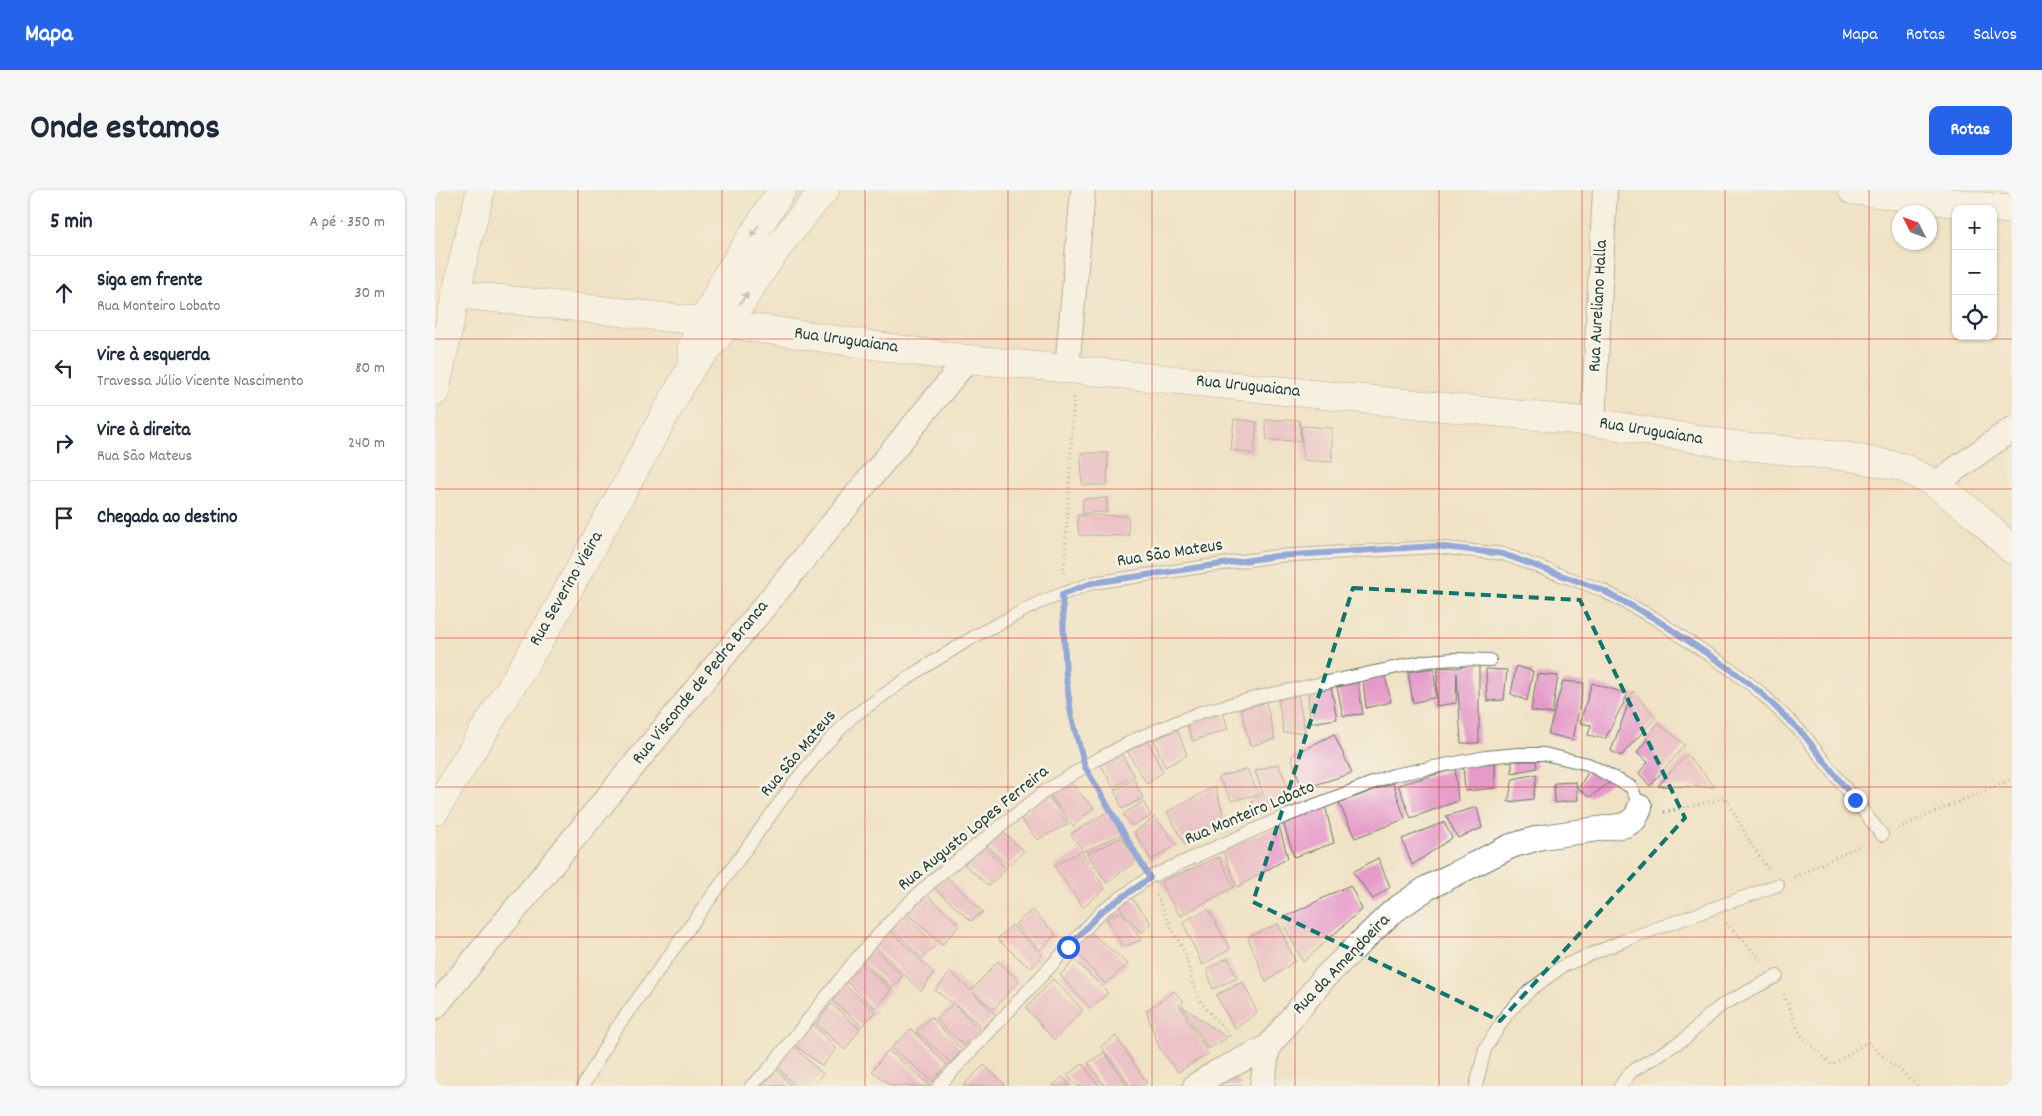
<!DOCTYPE html>
<html lang="pt">
<meta charset="utf-8">
<style>
:root{--surface:#fff;--page:#f6f6f7;--text:#1f2937;--muted:#747a83;--line:#e0e1e3;--accent:#2563eb}
body{margin:0;font-family:Dekko,sans-serif;background:var(--page);color:var(--text)}
.controls{position:absolute;right:15px;top:15px;display:grid;overflow:hidden;border-radius:10px;box-shadow:0 1px 4px #0004}
.controls button{width:45px;height:45px;display:grid;place-items:center;padding:0;border:0;border-bottom:1px solid var(--line);background:var(--surface);color:var(--text);font:25px sans-serif}
.compass{position:absolute;left:1457px;top:15px;width:45px;height:45px;border-radius:50%;background:var(--surface);box-shadow:0 1px 4px #0004;rotate:312deg}
.stop{position:absolute;width:15px;height:15px;margin:-11px;border:4px solid #2563eb;border-radius:50%;background:#fff}
.stop.end{background:#2563eb;border-color:#fff;box-shadow:0 1px 5px #0008}
.list{margin:0;padding:0;list-style:none}
h2{display:flex;justify-content:space-between;align-items:center;height:65px;margin:0;padding:0 20px;font-size:21px}
h2 small{font-size:16px;font-weight:400;color:var(--muted)}
.list li{display:grid;grid-template-columns:32px 1fr auto;gap:15px;align-items:center;box-sizing:border-box;height:75px;padding:0 20px;border-top:1px solid var(--line)}
.list b{display:block;font-size:19px;white-space:nowrap}
.list p{margin:0;font-size:16px;white-space:nowrap;color:var(--muted)}
.list em{font-size:16px;font-style:normal;color:var(--muted)}
.icon{flex:none;width:28px;height:28px;fill:none;stroke:currentColor;stroke-width:2;stroke-linecap:round;stroke-linejoin:round}
.map{position:relative;flex:none;width:1577px;height:896px;overflow:hidden;border-radius:10px}
header{display:flex;align-items:center;gap:30px;box-sizing:border-box;height:70px;padding:0 25px;background:var(--accent);color:#fff}
header strong{font-size:24px}
nav{display:flex;gap:28px;margin-inline-start:auto;font-size:18px}
.intro{display:flex;align-items:center;justify-content:space-between;box-sizing:border-box;height:120px;padding:0 30px}
h1{margin:0;font-size:35px}
.button{padding:12px 22px;border-radius:10px;background:var(--accent);color:#fff;font-size:18px;font-weight:700}
main{display:flex;gap:30px;padding:0 30px}
aside{flex:1;background:var(--surface);border-radius:10px;box-shadow:0 1px 4px #0004}
.map>svg:first-child{display:block}
</style>
<header>
<strong>Mapa</strong>
<nav><a>Mapa</a><a>Rotas</a><a>Salvos</a></nav>
</header>
<div class="intro"><h1>Onde estamos</h1><a class="button">Rotas</a></div>
<main>
<aside>
<h2>5 min<small>A pé · 350 m</small></h2>
<ul class="list">
<li><svg class="icon" aria-label="ahead" viewBox="0 0 24 24"><path d="M12 20V5M6 11l6-6 6 6"/></svg><div><b>Siga em frente</b><p>Rua Monteiro Lobato</p></div><em>30 m</em></li>
<li><svg class="icon" aria-label="left" viewBox="0 0 24 24"><path d="M17 20v-9H6M10 6l-5 5 5 5"/></svg><div><b>Vire à esquerda</b><p>Travessa Júlio Vicente Nascimento</p></div><em>80 m</em></li>
<li><svg class="icon" aria-label="right" viewBox="0 0 24 24"><path d="M7 20v-9h11M14 6l5 5-5 5"/></svg><div><b>Vire à direita</b><p>Rua São Mateus</p></div><em>240 m</em></li>
<li><svg class="icon" aria-label="arrive" viewBox="0 0 24 24"><path d="M6 21V4h12l-3 4 3 4H6"/></svg><div><b>Chegada ao destino</b></div></li>
</ul>
</aside>
<div class="map">
<svg width="1577" height="896" viewBox="0 0 1577 896">
<rect width="100%" height="100%" fill="#f7f3e8"/>
<filter id="ink" filterUnits="userSpaceOnUse"><feTurbulence type="fractalNoise" baseFrequency=".02" numOctaves="2"/><feDisplacementMap in="SourceGraphic" scale="10" xChannelSelector="R" yChannelSelector="G"/><feConvolveMatrix kernelMatrix="1 2 1 2 8 2 1 2 1" color-interpolation-filters="sRGB"/></filter>
<filter id="wash" filterUnits="userSpaceOnUse"><feTurbulence type="fractalNoise" baseFrequency=".0096" numOctaves="4" result="noise"/><feDisplacementMap in="SourceGraphic" scale="20" xChannelSelector="R" yChannelSelector="G"/><feGaussianBlur stdDeviation="1.12" result="paint"/><feColorMatrix in="noise" values="0 0 0 0 0 0 0 0 0 0 0 0 0 0 0 0 0 1.4 0 .05"/><feComposite in="paint" operator="in"/></filter>
<g filter="url(#wash)">
<rect width="100%" height="100%" fill="#f0e2c5"/>
<g id="blocks">
<g fill="#e59bc9">
<path d="M 799,229 L 822,232 L 819,264 L 796,260 Z"/>
<path d="M 830,230 L 864,230 L 866,251 L 832,250 Z"/>
<path d="M 866,236 L 897,238 L 897,272 L 868,270 Z"/>
<path d="M 646,263 L 673,263 L 672,295 L 647,295 Z"/>
<path d="M 672,308 L 672,322 L 647,323 L 648,309 Z"/>
<path d="M 642,325 L 693,326 L 694,346 L 644,345 Z"/>
<path d="M 1044,473 L 1044,553 L 1026,553 L 1022,483 L 1021,513 L 1001,516 L 1003,477 L 1021,478 Z"/>
<path d="M 1081,476 L 1098,481 L 1092,511 L 1076,504 Z"/>
<path d="M 999,478 L 1001,507 L 978,513 L 973,482 Z"/>
<path d="M 1051,479 L 1072,480 L 1069,510 L 1052,511 Z"/>
<path d="M 1102,484 L 1123,486 L 1117,524 L 1096,521 Z"/>
<path d="M 950,485 L 956,512 L 931,518 L 928,491 Z"/>
<path d="M 1128,491 L 1149,493 L 1138,550 L 1113,544 Z"/>
<path d="M 923,492 L 928,524 L 908,526 L 902,497 Z"/>
<path d="M 1157,493 L 1193,504 L 1170,549 L 1153,545 L 1156,535 L 1145,533 Z"/>
<path d="M 896,496 L 902,529 L 875,533 L 873,502 Z"/>
<path d="M 1198,501 L 1221,527 L 1186,566 L 1176,561 Z"/>
<path d="M 863,504 L 870,542 L 849,543 L 843,510 Z"/>
<path d="M 831,512 L 840,549 L 815,556 L 806,519 Z"/>
<path d="M 788,521 L 793,539 L 758,551 L 752,534 Z"/>
<path d="M 1223,533 L 1250,555 L 1215,596 L 1204,583 L 1213,572 L 1202,563 Z"/>
<path d="M 742,539 L 752,565 L 730,577 L 719,550 Z"/>
<path d="M 899,544 L 917,583 L 867,599 L 856,566 Z"/>
<path d="M 713,551 L 728,582 L 712,594 L 692,561 Z"/>
<path d="M 685,562 L 700,586 L 678,597 L 665,573 Z"/>
<path d="M 1252,564 L 1280,597 L 1223,596 Z"/>
<path d="M 1077,571 L 1101,571 L 1102,578 L 1077,583 Z"/>
<path d="M 1060,573 L 1060,598 L 1030,601 L 1028,575 Z"/>
<path d="M 843,574 L 858,608 L 822,625 L 817,610 L 828,604 L 820,581 Z"/>
<path d="M 812,579 L 824,604 L 797,611 L 783,587 Z"/>
<path d="M 1020,579 L 1023,611 L 976,628 L 963,595 Z"/>
<path d="M 1155,579 L 1177,591 L 1155,607 L 1143,599 Z"/>
<path d="M 1102,584 L 1098,609 L 1073,612 L 1078,589 Z"/>
<path d="M 699,589 L 708,608 L 687,619 L 680,600 Z"/>
<path d="M 634,591 L 659,618 L 638,636 L 614,603 Z"/>
<path d="M 1141,592 L 1143,610 L 1120,613 L 1119,593 Z"/>
<path d="M 958,593 L 970,629 L 920,648 L 904,613 Z"/>
<path d="M 780,596 L 791,633 L 751,656 L 732,622 Z"/>
<path d="M 613,605 L 633,634 L 602,650 L 584,626 Z"/>
<path d="M 708,612 L 716,626 L 697,636 L 688,624 Z"/>
<path d="M 890,615 L 899,653 L 859,667 L 848,632 Z"/>
<path d="M 1042,617 L 1047,638 L 1023,648 L 1011,626 Z"/>
<path d="M 675,620 L 688,643 L 649,662 L 636,644 Z"/>
<path d="M 720,627 L 742,655 L 716,670 L 699,642 Z"/>
<path d="M 1009,632 L 1017,648 L 977,675 L 967,649 Z"/>
<path d="M 844,636 L 853,668 L 802,697 L 787,659 Z"/>
<path d="M 569,643 L 589,661 L 574,675 L 551,655 Z"/>
<path d="M 687,647 L 701,671 L 672,693 L 652,664 Z"/>
<path d="M 548,656 L 571,678 L 554,696 L 529,674 Z"/>
<path d="M 646,661 L 670,699 L 648,717 L 619,676 Z"/>
<path d="M 784,667 L 799,697 L 745,726 L 725,692 Z"/>
<path d="M 943,668 L 955,697 L 938,709 L 918,682 Z"/>
<path d="M 512,687 L 548,722 L 536,731 L 497,696 Z"/>
<path d="M 915,695 L 927,719 L 868,772 L 846,729 Z"/>
<path d="M 491,704 L 525,735 L 507,755 L 470,722 Z"/>
<path d="M 696,707 L 716,733 L 706,743 L 684,717 Z"/>
<path d="M 773,719 L 795,759 L 767,775 L 748,732 Z"/>
<path d="M 597,720 L 621,744 L 605,760 L 580,734 Z"/>
<path d="M 686,721 L 706,750 L 688,757 L 671,729 Z"/>
<path d="M 469,726 L 501,755 L 487,768 L 457,738 Z"/>
<path d="M 843,734 L 860,771 L 831,792 L 813,747 Z"/>
<path d="M 577,735 L 607,765 L 595,778 L 562,749 Z"/>
<path d="M 455,740 L 499,783 L 486,801 L 440,756 Z"/>
<path d="M 655,742 L 693,774 L 670,794 L 639,759 Z"/>
<path d="M 438,758 L 467,786 L 457,798 L 427,770 Z"/>
<path d="M 793,768 L 802,788 L 778,799 L 772,779 Z"/>
<path d="M 640,770 L 673,803 L 655,818 L 625,785 Z"/>
<path d="M 563,771 L 584,791 L 559,819 L 538,803 L 561,825 L 548,837 L 520,815 L 544,839 L 529,856 L 501,829 L 518,814 L 500,800 L 516,782 L 536,801 Z"/>
<path d="M 425,772 L 456,800 L 440,818 L 411,791 Z"/>
<path d="M 618,789 L 648,820 L 619,850 L 591,818 Z"/>
<path d="M 808,792 L 822,822 L 800,839 L 781,805 Z"/>
<path d="M 408,793 L 440,822 L 427,836 L 398,811 Z"/>
<path d="M 739,801 L 749,811 L 744,815 L 773,864 L 743,882 L 725,859 L 711,821 Z"/>
<path d="M 396,814 L 425,839 L 410,860 L 381,834 Z"/>
<path d="M 747,816 L 792,848 L 773,859 Z"/>
<path d="M 496,827 L 527,860 L 516,873 L 481,841 Z"/>
<path d="M 378,834 L 401,859 L 387,876 L 360,855 Z"/>
<path d="M 476,839 L 512,875 L 498,891 L 456,858 Z"/>
<path d="M 681,846 L 712,893 L 707,896 L 695,896 L 666,856 Z"/>
<path d="M 359,857 L 388,884 L 377,896 L 360,896 L 342,876 Z"/>
<path d="M 453,860 L 496,896 L 457,896 L 437,881 Z"/>
<path d="M 669,862 L 692,896 L 670,896 L 653,873 Z"/>
<path d="M 648,874 L 664,896 L 642,896 L 632,885 Z"/>
<path d="M 549,875 L 570,894 L 568,896 L 528,896 Z"/>
<path d="M 340,877 L 356,896 L 321,896 Z"/>
<path d="M 798,884 L 807,896 L 774,896 Z"/>
<path d="M 628,887 L 635,896 L 617,896 Z"/>
</g>
</g>
</g>
<g filter="url(#ink)">
<use href="#blocks" fill-opacity="0" stroke="#687767" stroke-width="1"/>
<g fill="none" stroke-linecap="round" stroke-linejoin="round">
<defs>
<g id="service">
<path d="M 148,896 L 180,840 L 361,590 L 390,555 L 417,527 L 483,481 L 540,446 L 603,413 L 657,393 L 842,366 L 1001,357 L 1068,364 L 1167,400 L 1219,428 L 1298,481 L 1325,502 L 1368,544 L 1447,645"/>
<path d="M 316,896 L 333,880 L 422,768 L 464,722 L 504,685 L 613,599 L 659,571 L 703,548 L 766,522 L 827,506 L 991,471 L 1019,469 L 1055,470"/>
<path d="M 504,896 L 667,721 L 715,687 L 846,628 L 958,585 L 1051,567 L 1083,564 L 1109,564 L 1153,574 L 1196,597 L 1205,617"/>
<path d="M 1041,896 L 1050,859 L 1072,824 L 1094,801 L 1128,776 L 1195,748 L 1343,695"/>
<path d="M 1185,896 L 1196,882 L 1251,848 L 1273,826 L 1287,815 L 1342,786"/>
</g>
<g id="minor">
<path d="M 632,178 L 648,0"/>
<path d="M 1158,232 L 1170,0"/>
<path d="M 1500,294 L 1577,239"/>
<path d="M 0,817 L 533,169"/>
<path d="M 760,896 L 780,883 L 833,857"/>
<path d="M 827,896 L 833,857 L 889,788 L 957,722 L 992,698 L 1076,656 L 1107,647 L 1191,635 L 1200,629 L 1205,617"/>
</g>
<path id="tertiary" d="M 22,104 L 292,134 L 533,169 L 1158,232 L 1299,255 L 1415,267 L 1467,277 L 1500,294 L 1542,326 L 1577,360"/>
<g id="secondary">
<path d="M 1417,0 L 1577,20"/>
<path d="M 258,170 L 257,156 L 290,88 L 347,0"/>
<path d="M 0,621 L 116,431 L 258,174 C 284,150 302,118 322,88 C 342,57 365,27 390,0"/>
</g>
<path id="primary" d="M 0,202 L 32,53 L 46,0"/>
</defs>
<use href="#service" stroke="#687767" stroke-width="14"/>
<use href="#minor" stroke="#687767" stroke-width="26"/>
<use href="#tertiary" stroke="#687767" stroke-width="29"/>
<use href="#secondary" stroke="#687767" stroke-width="29"/>
<use href="#primary" stroke="#687767" stroke-width="29"/>
<g stroke="#687767" stroke-width="3" stroke-dasharray="1 4" stroke-linecap="butt">
<path d="M 629,383 L 639,205"/>
<path d="M 629,422 L 631,487 L 636,524 L 645,559"/>
<path d="M 659,592 L 705,671"/>
<path d="M 1229,622 L 1291,608 L 1316,654 L 1333,679"/>
<path d="M 1463,638 L 1577,589"/>
<path d="M 1359,687 L 1430,653"/>
<path d="M 722,705 L 732,729 L 750,763 L 758,794 L 767,814 L 794,844 L 795,849"/>
<path d="M 1291,733 L 1328,772"/>
<path d="M 1349,804 L 1365,844 L 1397,875 L 1432,852 L 1483,896"/>
</g>
<use href="#service" stroke="#fff" stroke-width="12"/>
<use href="#minor" stroke="#fff" stroke-width="24"/>
<use href="#tertiary" stroke="#fff" stroke-width="28"/>
<use href="#secondary" stroke="#fff" stroke-width="28"/>
<use href="#primary" stroke="#fff" stroke-width="28"/>
</g>
<defs><path id="oneway-solid" d="M-6-.8H1V-3.2L6.5 0L1 3.2V.8H-6Z" transform="scale(1.25)"/></defs>
<g fill="#8f9e9a">
<use href="#oneway-solid" transform="translate(320 41) rotate(123)"/>
<use href="#oneway-solid" transform="translate(309 108) rotate(-56)"/>
</g>
</g>
<g fill="none" stroke-linecap="round" stroke-linejoin="round" filter="url(#ink)">
<path stroke="#2563eb" stroke-width="6" d="M 633,757 L 667,721 L 715,688 L 650,577 L 636,524 L 631,487 L 627,404 L 657,393 L 842,366 L 1001,356 L 1068,364 L 1167,400 L 1219,428 L 1298,481 L 1325,502 L 1368,544 L 1420,610"/>
</g>
<path d="M0 0H1577V896H0ZM 918,398 L 1145,410 L 1250,628 L 1065,831 L 818,712 Z" fill="#f0e2c5" fill-opacity=".55" fill-rule="evenodd"/>
<path fill="none" stroke="#0f766e" stroke-width="4" stroke-dasharray="10 6" stroke-linejoin="round" d="M 918,398 L 1145,410 L 1250,628 L 1065,831 L 818,712 Z"/>
<path fill="none" stroke="#c8321e" stroke-width="1" stroke-opacity="0.55" d="M 143,0 L 143,896M 287,0 L 287,896M 430,0 L 430,896M 573,0 L 573,896M 717,0 L 717,896M 860,0 L 860,896M 1004,0 L 1004,896M 1147,0 L 1147,896M 1290,0 L 1290,896M 1434,0 L 1434,896M 0,149 L 1577,149M 0,299 L 1577,299M 0,448 L 1577,448M 0,597 L 1577,597M 0,747 L 1577,747"/>
<g text-anchor="middle" dominant-baseline="central" stroke-width="5" stroke-linejoin="round" paint-order="stroke">
<g font-size="18" fill="#1f3d34" stroke="#f7f3e8">
<text transform="translate(1164 116) rotate(-87)">Rua Aureliano Halla</text>
<text transform="translate(411 151) rotate(8)">Rua Uruguaiana</text>
<text transform="translate(813 197) rotate(6)">Rua Uruguaiana</text>
<text transform="translate(1216 242) rotate(9)">Rua Uruguaiana</text>
<text transform="translate(735 364) rotate(-9)">Rua São Mateus</text>
<text transform="translate(132 399) rotate(-60)">Rua Severino Vieira</text>
<text transform="translate(266 493) rotate(-51)">Rua Visconde de Pedra Branca</text>
<text transform="translate(364 564) rotate(-50)">Rua São Mateus</text>
<text transform="translate(815 624) rotate(-23)">Rua Monteiro Lobato</text>
<text transform="translate(539 639) rotate(-39)">Rua Augusto Lopes Ferreira</text>
<text transform="translate(907 775) rotate(-46)">Rua da Amendoeira</text>
</g>
</g>
</svg>
<div class="controls">
<button>+</button>
<button>−</button>
<button><svg class="icon" aria-label="locate" viewBox="0 0 24 24"><circle cx="12" cy="12" r="6"/><path d="M12 2v4M12 18v4M2 12h4M18 12h4"/></svg></button>
</div>
<svg class="compass" viewBox="-18 -18 36 36"><path d="M0-13l5 13h-10z" fill="#e53935"/><path d="M0 13l5-13h-10z" fill="#747a83"/></svg>
<div class="stop" style="left:633px;top:757px"></div>
<div class="stop end" style="left:1420px;top:610px"></div>
</div>
</main>
